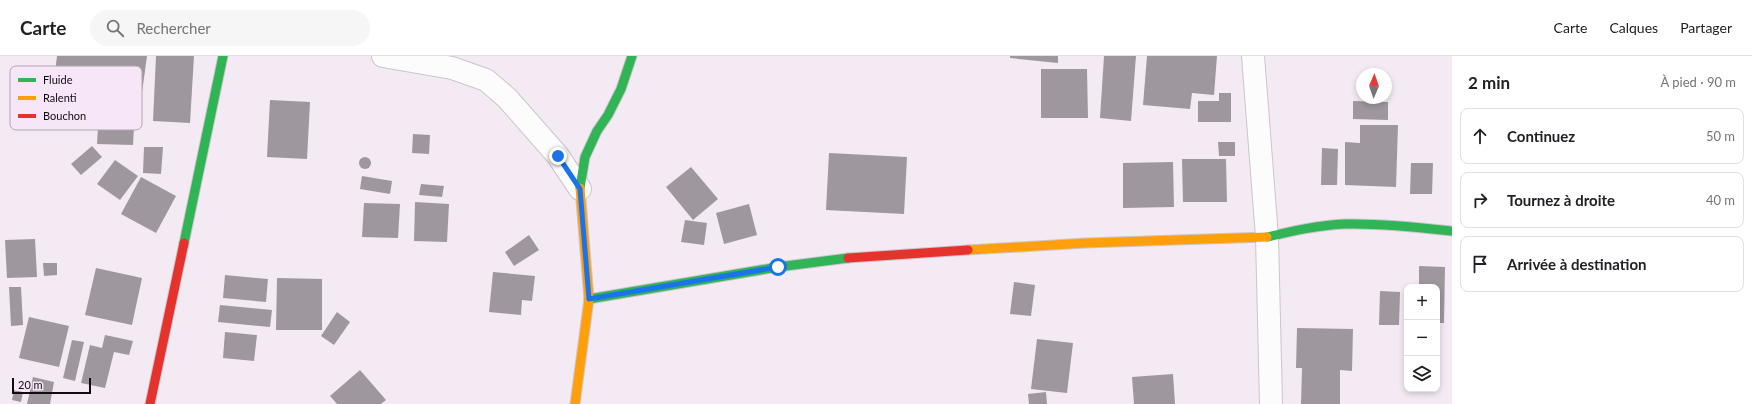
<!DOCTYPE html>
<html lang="fr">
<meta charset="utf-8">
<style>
:root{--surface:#fff;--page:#f6f6f6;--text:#202124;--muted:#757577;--line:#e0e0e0}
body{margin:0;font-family:Lato,sans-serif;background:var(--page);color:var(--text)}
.controls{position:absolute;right:12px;bottom:12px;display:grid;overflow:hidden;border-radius:8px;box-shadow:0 2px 6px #0003}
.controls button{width:36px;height:36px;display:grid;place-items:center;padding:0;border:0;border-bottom:1px solid var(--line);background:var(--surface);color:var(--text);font:20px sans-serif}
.compass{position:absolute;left:1356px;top:12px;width:36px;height:36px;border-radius:50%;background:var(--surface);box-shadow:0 2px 6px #0003;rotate:2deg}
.scale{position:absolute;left:12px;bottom:10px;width:79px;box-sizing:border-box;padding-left:4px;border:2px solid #100b10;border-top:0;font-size:11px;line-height:14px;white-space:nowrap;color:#100b10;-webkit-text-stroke:3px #f7e6f7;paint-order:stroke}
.stop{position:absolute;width:12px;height:12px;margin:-9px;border:3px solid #1a73e8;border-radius:50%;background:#fff}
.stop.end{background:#1a73e8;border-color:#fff;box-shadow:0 1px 4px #0008}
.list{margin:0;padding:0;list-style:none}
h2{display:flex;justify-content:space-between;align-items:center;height:52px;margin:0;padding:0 16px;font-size:17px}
h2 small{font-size:13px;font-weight:400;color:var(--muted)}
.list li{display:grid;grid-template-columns:26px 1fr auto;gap:12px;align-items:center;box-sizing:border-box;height:56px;margin:0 8px 8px;padding:0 8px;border:1px solid var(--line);border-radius:8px}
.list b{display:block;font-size:15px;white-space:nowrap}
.list em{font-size:13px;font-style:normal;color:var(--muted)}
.icon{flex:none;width:22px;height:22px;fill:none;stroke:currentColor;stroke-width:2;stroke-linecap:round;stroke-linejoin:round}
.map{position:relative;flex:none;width:1452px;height:348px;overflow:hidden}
header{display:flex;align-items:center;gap:24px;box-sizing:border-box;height:56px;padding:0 20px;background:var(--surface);border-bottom:1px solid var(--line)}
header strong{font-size:19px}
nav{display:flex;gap:22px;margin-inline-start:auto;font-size:14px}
.search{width:280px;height:36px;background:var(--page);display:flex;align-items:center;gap:10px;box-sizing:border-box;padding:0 14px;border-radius:22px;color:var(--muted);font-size:15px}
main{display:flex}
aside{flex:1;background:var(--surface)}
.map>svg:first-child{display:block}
</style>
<header>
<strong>Carte</strong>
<div class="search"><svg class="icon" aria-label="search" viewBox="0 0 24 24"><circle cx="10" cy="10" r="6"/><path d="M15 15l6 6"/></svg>Rechercher</div>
<nav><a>Carte</a><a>Calques</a><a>Partager</a></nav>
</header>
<main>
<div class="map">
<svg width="1452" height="348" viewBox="0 0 1452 348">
<rect width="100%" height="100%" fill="#f3eaf3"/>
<g fill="#9e989e">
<path d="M 57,0 L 147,0 L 140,51 L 52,41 Z"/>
<path d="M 156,0 L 194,0 L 190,67 L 153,65 Z"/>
<path d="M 1010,0 L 1058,0 L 1058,7 L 1010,2 Z"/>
<path d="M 1104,0 L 1136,0 L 1131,65 L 1100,62 Z"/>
<path d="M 1147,0 L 1217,0 L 1214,39 L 1192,37 L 1190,53 L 1143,49 Z"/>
<path d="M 1041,13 L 1087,13 L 1088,62 L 1041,62 Z"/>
<path d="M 1219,37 L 1231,37 L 1231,66 L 1198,66 L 1198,45 L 1219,45 Z"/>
<path d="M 270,44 L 310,46 L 307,103 L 267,101 Z"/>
<path d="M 1353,45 L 1388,46 L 1388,64 L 1353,63 Z"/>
<path d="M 99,52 L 135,54 L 133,89 L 97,88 Z"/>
<path d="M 1360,69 L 1398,69 L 1396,131 L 1345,129 L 1345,86 L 1360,87 Z"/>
<path d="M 413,78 L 430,79 L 429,98 L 412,97 Z"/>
<path d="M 1218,86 L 1235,86 L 1235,100 L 1219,100 Z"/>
<path d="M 92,90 L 102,101 L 81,119 L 71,108 Z"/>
<path d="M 144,91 L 163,91 L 161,118 L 143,117 Z"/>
<path d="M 1322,92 L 1338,93 L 1337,129 L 1321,129 Z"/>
<path d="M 829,97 L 907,101 L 904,158 L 826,154 Z"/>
<circle cx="365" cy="107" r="6"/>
<path d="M 1182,103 L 1226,103 L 1227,146 L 1183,146 Z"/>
<path d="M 115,104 L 138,120 L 120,144 L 97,128 Z"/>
<path d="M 1173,106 L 1174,151 L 1123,152 L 1123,107 Z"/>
<path d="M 1411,107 L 1433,107 L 1432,138 L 1410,138 Z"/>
<path d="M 691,111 L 718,143 L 693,164 L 666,131 Z"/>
<path d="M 362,120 L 392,125 L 390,138 L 360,133 Z"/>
<path d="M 141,121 L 176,140 L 156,177 L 121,158 Z"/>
<path d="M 421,128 L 444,130 L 442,141 L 419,139 Z"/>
<path d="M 415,146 L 449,148 L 447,186 L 414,185 Z"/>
<path d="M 364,147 L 400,148 L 398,182 L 362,181 Z"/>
<path d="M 749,148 L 757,179 L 724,188 L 716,157 Z"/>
<path d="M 685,164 L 707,167 L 704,189 L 681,186 Z"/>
<path d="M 529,179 L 539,194 L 514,210 L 505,196 Z"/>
<path d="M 35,183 L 37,221 L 7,222 L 5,184 Z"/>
<path d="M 43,207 L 57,207 L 57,219 L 44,220 Z"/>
<path d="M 1419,210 L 1445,211 L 1444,267 L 1437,267 L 1437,231 L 1419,231 Z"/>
<path d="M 96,212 L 142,222 L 132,269 L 85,259 Z"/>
<path d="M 493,216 L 535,220 L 532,245 L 522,244 L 521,259 L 489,256 Z"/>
<path d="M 225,219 L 268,223 L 266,246 L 223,242 Z"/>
<path d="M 277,222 L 322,223 L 322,274 L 276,274 Z"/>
<path d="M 1014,226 L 1035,229 L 1031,260 L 1010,258 Z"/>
<path d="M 9,231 L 21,231 L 23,269 L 11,270 Z"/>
<path d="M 1380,235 L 1400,236 L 1399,269 L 1379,269 Z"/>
<rect x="1404" y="236" width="3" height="30"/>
<path d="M 220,249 L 272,254 L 270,271 L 218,266 Z"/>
<path d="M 337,256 L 350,266 L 334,289 L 321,280 Z"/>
<path d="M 29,261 L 69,270 L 59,311 L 19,302 Z"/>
<path d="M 1297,272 L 1353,273 L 1352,315 L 1340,314 L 1340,348 L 1301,348 L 1302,312 L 1296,312 Z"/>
<path d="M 225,276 L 257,279 L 254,305 L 223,302 Z"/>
<path d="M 105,279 L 133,285 L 129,299 L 114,296 L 105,332 L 81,327 L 90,289 L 102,292 Z"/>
<path d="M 1037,283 L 1073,287 L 1067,337 L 1031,333 Z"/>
<path d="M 72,284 L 84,286 L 75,325 L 63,322 Z"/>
<path d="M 360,314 L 386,344 L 381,348 L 337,348 L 330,340 Z"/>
<path d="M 1173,318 L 1175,348 L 1134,348 L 1132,321 Z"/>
<path d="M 33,321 L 54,326 L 50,348 L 27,348 Z"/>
<path d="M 14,334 L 23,336 L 21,346 L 12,344 Z"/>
<path d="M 1046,336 L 1047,348 L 1029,348 L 1028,338 Z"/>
</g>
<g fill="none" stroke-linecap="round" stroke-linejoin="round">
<defs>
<g id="street">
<path d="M 383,0 L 452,12 L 486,24 L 507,42 L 558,100 L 580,133"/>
<path d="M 1253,0 L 1267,181 L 1271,348"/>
</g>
<g id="fast">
<path d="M 580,132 L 585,101 L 597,75 L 608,59 L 621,33 L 632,0"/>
<path d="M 1267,181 C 1293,175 1318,169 1345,168 C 1380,167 1417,171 1452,175"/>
<path d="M 184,187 L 223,0"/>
<path d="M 589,243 L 778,211 L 848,202"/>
</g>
<g id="slow">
<path d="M 968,194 L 1086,187 L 1267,181"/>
<path d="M 575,348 L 589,243 L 580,132"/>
</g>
<g id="jam">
<path d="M 848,202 L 968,194"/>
<path d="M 150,348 L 184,187"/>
</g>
</defs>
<use href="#street" stroke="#ccc5cc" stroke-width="24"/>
<use href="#fast" stroke="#ccc5cc" stroke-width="11"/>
<use href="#slow" stroke="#ccc5cc" stroke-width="11"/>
<use href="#jam" stroke="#ccc5cc" stroke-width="11"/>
<use href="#street" stroke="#fdfcfd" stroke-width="22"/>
<use href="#fast" stroke="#30b455" stroke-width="9"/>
<use href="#slow" stroke="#ff9f0a" stroke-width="9"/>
<use href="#jam" stroke="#e5322d" stroke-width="9"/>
</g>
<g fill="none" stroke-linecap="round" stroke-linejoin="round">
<path stroke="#1a73e8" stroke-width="5" d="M 558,100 L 580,133 L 589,243 L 778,211"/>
</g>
<rect x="10" y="10" width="132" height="64" rx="6" fill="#f7e6f7" stroke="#b2a4b2" stroke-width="1"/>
<rect x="18" y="22" width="18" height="4" fill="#30b455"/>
<rect x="18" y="40" width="18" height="4" fill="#ff9f0a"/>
<rect x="18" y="58" width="18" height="4" fill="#e5322d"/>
<g font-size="11" fill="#100b10">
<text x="43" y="28">Fluide</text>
<text x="43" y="46">Ralenti</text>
<text x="43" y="64">Bouchon</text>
</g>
</svg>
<div class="controls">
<button>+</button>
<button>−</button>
<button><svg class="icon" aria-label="layers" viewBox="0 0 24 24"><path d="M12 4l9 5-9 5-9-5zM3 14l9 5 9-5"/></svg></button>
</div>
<svg class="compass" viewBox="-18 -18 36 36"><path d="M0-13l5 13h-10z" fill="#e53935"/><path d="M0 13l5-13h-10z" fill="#757577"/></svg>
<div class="scale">20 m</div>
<div class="stop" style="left:778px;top:211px"></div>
<div class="stop end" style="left:558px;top:100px"></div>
</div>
<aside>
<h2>2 min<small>À pied · 90 m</small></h2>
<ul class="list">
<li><svg class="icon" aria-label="ahead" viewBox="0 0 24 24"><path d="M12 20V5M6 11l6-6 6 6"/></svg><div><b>Continuez</b></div><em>50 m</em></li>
<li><svg class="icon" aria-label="right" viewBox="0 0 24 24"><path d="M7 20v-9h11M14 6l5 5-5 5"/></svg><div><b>Tournez à droite</b></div><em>40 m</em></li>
<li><svg class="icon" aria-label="arrive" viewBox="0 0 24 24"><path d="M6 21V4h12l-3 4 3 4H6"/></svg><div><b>Arrivée à destination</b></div></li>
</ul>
</aside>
</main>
